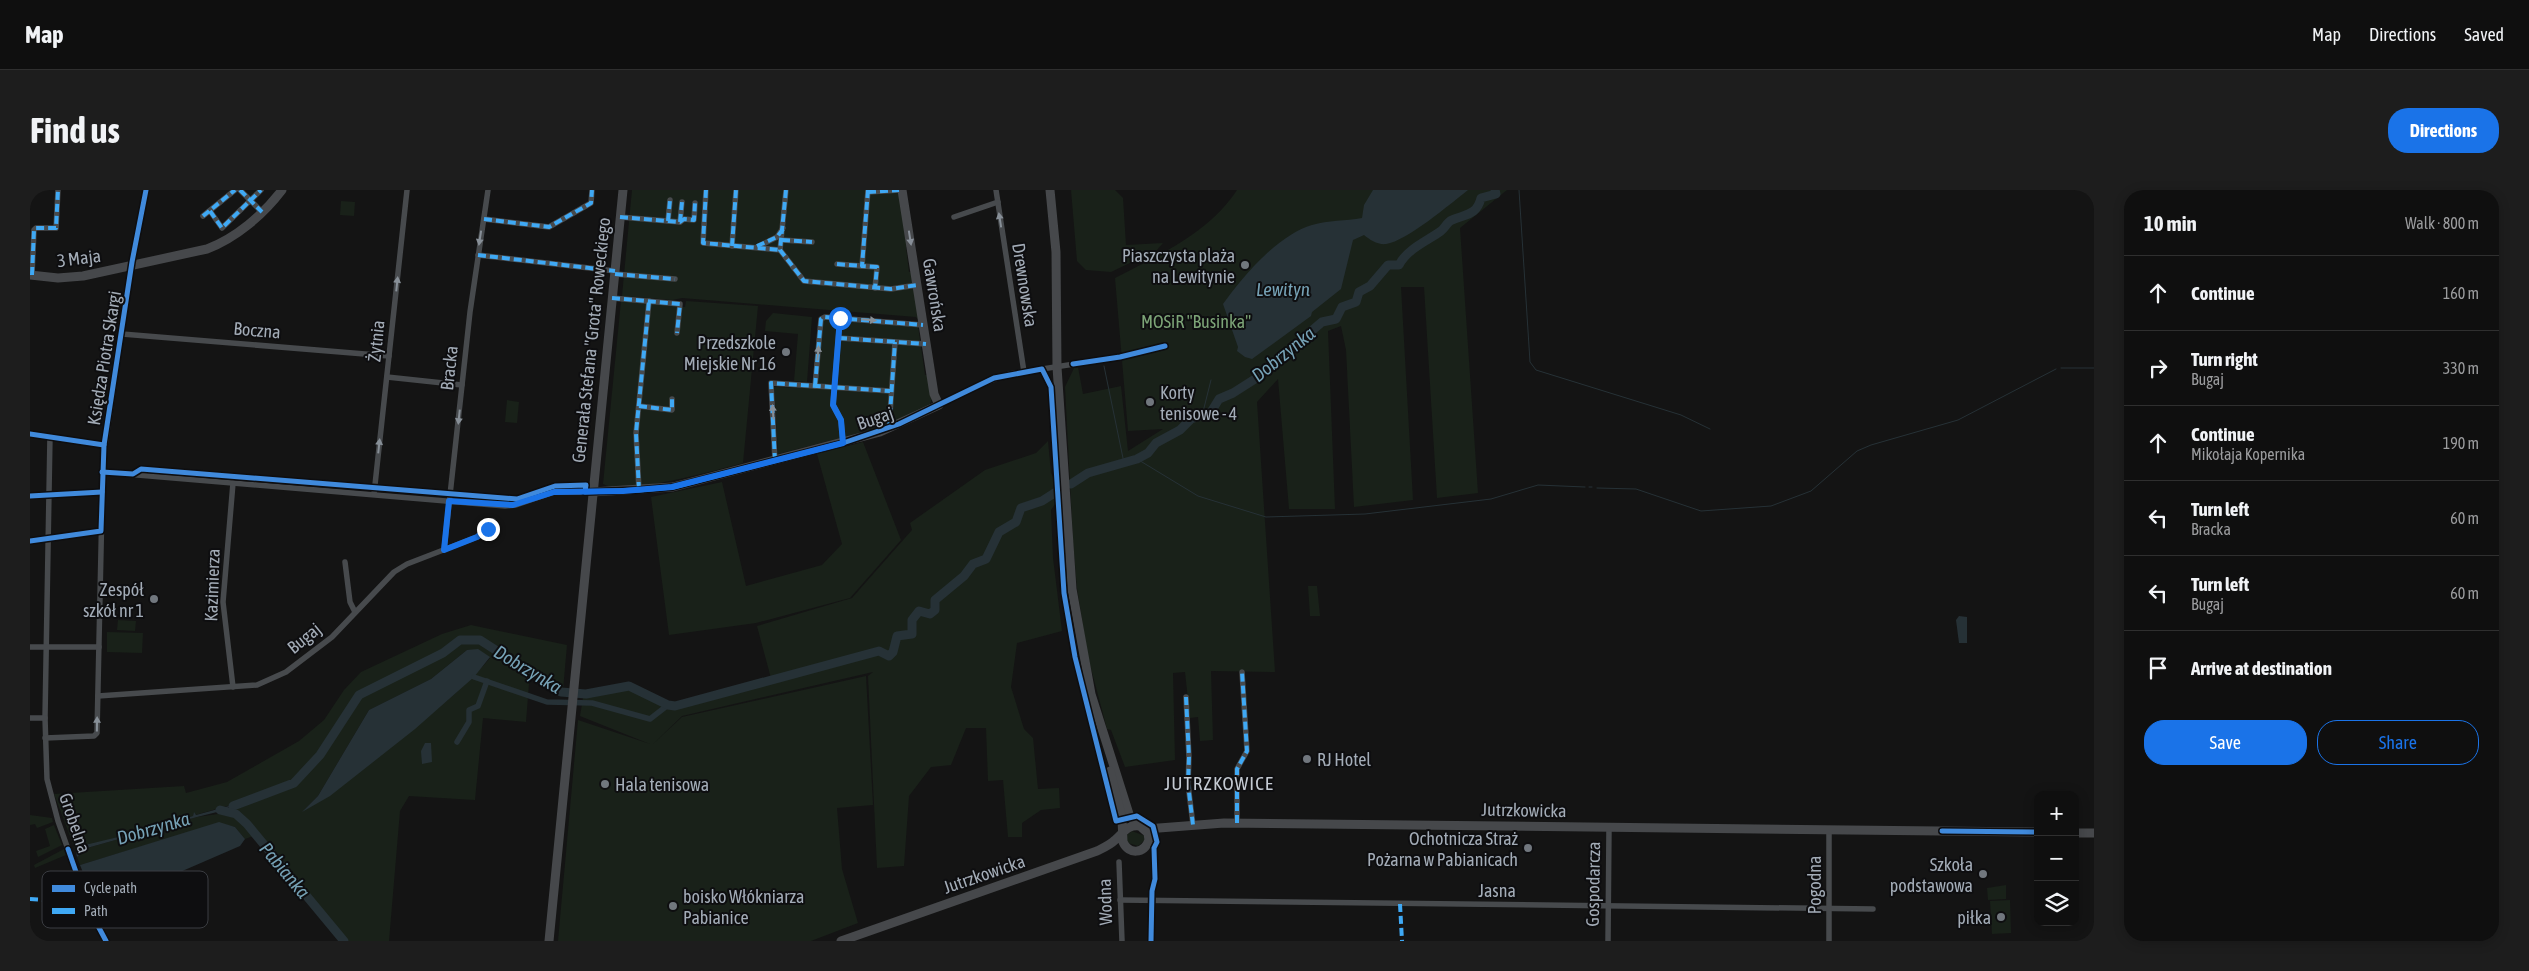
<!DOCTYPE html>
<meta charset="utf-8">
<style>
:root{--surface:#0f0f0f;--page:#1d1d1d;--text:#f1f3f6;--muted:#9b9c9e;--line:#2f2f2f;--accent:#1a73e8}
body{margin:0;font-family:"Asap Condensed",sans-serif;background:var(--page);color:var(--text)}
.controls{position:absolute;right:15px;bottom:15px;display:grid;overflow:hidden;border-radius:10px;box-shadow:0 2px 12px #0003}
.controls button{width:45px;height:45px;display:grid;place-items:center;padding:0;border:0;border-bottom:1px solid var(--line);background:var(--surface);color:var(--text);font:25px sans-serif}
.stop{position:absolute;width:15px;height:15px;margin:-11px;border:4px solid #1a73e8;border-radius:50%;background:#fff}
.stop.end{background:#1a73e8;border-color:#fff;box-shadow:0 1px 5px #0008}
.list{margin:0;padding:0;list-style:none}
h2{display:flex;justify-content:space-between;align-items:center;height:65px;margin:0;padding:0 20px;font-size:21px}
h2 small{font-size:16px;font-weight:400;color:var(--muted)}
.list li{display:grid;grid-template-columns:32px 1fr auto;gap:15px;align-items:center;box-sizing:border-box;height:75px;padding:0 20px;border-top:1px solid var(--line)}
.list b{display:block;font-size:19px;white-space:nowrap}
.list p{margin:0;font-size:16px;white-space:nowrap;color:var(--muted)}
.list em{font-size:16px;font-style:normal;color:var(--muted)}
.actions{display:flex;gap:10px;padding:15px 20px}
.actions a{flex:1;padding:11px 0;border:1px solid var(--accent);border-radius:20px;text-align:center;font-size:18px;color:var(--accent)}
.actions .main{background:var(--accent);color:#fff}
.icon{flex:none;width:28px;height:28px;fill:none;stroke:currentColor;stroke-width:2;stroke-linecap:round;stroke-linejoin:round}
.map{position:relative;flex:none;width:2064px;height:751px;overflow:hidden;border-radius:20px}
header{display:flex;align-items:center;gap:30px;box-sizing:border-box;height:70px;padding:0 25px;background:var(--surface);border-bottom:1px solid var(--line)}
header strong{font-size:24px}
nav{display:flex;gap:28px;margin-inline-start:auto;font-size:18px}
.intro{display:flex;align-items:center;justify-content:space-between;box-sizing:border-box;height:120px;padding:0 30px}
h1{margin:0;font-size:35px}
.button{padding:12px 22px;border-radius:20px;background:var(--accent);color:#fff;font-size:18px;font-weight:700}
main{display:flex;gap:30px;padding:0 30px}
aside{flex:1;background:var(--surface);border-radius:20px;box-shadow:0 2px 12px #0003}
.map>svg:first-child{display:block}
</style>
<header>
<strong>Map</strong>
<nav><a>Map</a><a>Directions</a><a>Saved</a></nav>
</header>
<div class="intro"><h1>Find us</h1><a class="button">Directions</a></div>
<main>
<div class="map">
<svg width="2064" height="751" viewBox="0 0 2064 751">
<rect width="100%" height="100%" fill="#141414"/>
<g fill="#192119" fill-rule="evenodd">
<path d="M 602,0 L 870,0 L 879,57 L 876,57 L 879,82 L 883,82 L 891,133 L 886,127 L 652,108 L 642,110 L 592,106 Z"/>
<path d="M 1041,0 L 1085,0 L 1093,8 L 1096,55 L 1133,53 L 1127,60 L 1081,82 L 1056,80 L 1047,71 Z"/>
<path d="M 1207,0 L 1477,0 L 1430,38 L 1448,303 L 1407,308 L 1394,97 L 1371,97 L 1383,310 L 1324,317 L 1316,160 L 1311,136 L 1298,141 L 1305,319 L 1259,319 L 1248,189 L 1227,212 L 1245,482 L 1181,481 L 1183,550 L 1170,551 L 1168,527 L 1160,528 L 1155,482 L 1143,483 L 1145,570 L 1095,577 L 1081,540 L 1077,539 L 1058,467 L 1047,398 L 1043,351 L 1035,197 L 1044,178 L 1048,177 L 1053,204 L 1091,196 L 1098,261 L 1133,239 L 1098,241 L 1085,88 C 1129,65 1179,43 1207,0 Z"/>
<path d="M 311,11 L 325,12 L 324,26 L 310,25 Z"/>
<path d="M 591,111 L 655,117 L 656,111 L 728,116 L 713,273 C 686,280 595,306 573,294 Z"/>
<path d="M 743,123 L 782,127 L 777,192 L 764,191 L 768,144 L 735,141 L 736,131 Z"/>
<path d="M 795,129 L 888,136 L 895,185 L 899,185 L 902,208 L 899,217 L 849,238 L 748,264 L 744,197 L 787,198 L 793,130 Z"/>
<path d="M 477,210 L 489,212 L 487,233 L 475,232 Z"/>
<path d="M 1018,251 L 1021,283 L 1026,293 L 1027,311 L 1021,320 L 1023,368 L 1032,441 L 987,453 L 981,497 L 994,539 L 1003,548 L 1008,599 L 1029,598 L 1030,618 L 1011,620 L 992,633 L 992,647 L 978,647 L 973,590 L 958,591 L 956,538 L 936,538 L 921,575 L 901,577 L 879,606 L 874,676 L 847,678 L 838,486 L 843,482 L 652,526 L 622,555 L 652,527 L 836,486 L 843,615 L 807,618 L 812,679 L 828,733 L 781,751 L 528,751 L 548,530 L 620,554 L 550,526 L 553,508 L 599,500 L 643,520 L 742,492 L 727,436 L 822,408 L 882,340 L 880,333 L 955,280 L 1006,263 Z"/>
<path d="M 833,252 L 871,350 L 820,408 L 726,433 L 639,445 L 621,307 L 692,292 L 716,396 L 792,375 L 812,354 L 787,264 Z"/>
<path d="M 1278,396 L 1287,396 L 1290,426 L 1280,426 Z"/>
<path d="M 88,430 L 106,431 L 105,441 L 87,440 Z"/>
<path d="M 441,435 L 537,455 L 533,500 L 478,467 L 500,481 L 496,532 L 453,528 L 445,610 L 379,606 L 370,621 L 359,751 L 313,751 L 226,645 L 215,649 L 205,637 L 189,633 L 50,675 L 47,667 L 57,658 L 167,627 L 195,623 L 193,620 L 233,606 L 165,625 L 164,623 L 163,626 L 89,647 L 89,644 L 88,647 L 47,659 L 46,662 L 24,604 L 154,596 L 156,603 L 197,592 L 269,551 L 294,530 L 314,500 L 331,482 L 412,444 ZM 437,460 L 460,468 C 426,508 382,538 342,571 C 320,589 299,607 274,620 L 288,606 L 339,520 L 401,489 Z"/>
<path d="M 77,442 L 113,443 L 112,463 L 77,462 Z"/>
<path d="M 0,625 L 22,628 L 23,632 L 7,638 L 5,634 L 0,635 Z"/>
<path d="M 24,635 L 32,655 L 8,667 L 6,661 L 20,656 L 15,639 Z"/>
<path d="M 1102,641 L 1115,646 L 1115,650 L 1108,656 L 1095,652 L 1096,646 Z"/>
<path d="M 34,659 L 36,665 L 5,678 L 4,675 Z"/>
<path d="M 1976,695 L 1976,709 L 1958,710 L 1957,698 Z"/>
<path d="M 1980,710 L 1981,743 L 1962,744 L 1960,711 Z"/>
</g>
<g fill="#263136">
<path d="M 1343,0 L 1438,0 C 1420,14 1377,51 1356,54 C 1348,55 1340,50 1334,45 L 1323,50 L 1311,99 L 1282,122 L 1281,126 L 1222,169 L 1215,167 L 1207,161 L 1208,157 L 1193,114 C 1213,86 1248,45 1282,35 C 1298,30 1316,31 1332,28 L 1334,15 Z"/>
<path d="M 1929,426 L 1937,427 L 1937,453 L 1929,453 L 1926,430 Z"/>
<path d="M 448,459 L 460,467 L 444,487 L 385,539 L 300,606 L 272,622 L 288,606 L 339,520 L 401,489 L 437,460 Z"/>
<path d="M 395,553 L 401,553 L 402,572 L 392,574 L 391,561 Z"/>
<path d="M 214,612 L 194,619 L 196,623 L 187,622 L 167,627 L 57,658 L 47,667 L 46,662 L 51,656 L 88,647 L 89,643 L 90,647 L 163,626 L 164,622 L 166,625 Z"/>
<path d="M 189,632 L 205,637 L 215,649 L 210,656 L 67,718 L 50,675 Z"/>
</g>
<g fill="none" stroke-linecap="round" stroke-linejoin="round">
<g stroke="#263136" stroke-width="1">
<path d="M 1489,0 L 1500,172 L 1506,180 L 1651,225 L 1680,239"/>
<path d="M 1074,176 L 1094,273"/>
<path d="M 2031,178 L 2064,178"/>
<path d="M 1172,226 L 1181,190"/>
<path d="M 1107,269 L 1168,306 L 1236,327 L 1335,324 L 1461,309 L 1508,295 L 1555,297"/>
<path d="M 1559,297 L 1562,297"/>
<path d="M 1567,298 L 1606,299 L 1671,321 L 1741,316 L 1781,301 L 1827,261 L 1841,255 L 1928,230 L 2026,179"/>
</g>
<g stroke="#263136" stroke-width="5.5">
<path d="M 444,487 L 517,512 L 562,513 L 620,529 L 638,515"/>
<path d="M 427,552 L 439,532 L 439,520 L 448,516 L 457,491"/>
</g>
<g stroke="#263136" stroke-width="9">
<path d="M 1041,294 L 1058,283 L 1107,269 L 1118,263 L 1126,253 L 1150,240 L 1161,229 L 1181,222 L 1189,209 L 1203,203 L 1225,189 L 1292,132 L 1306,129 L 1312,117 L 1326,112 L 1329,102 L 1340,96 L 1358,75 L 1369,75 C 1377,59 1397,51 1411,41 C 1415,38 1417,32 1422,30 C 1436,24 1447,25 1451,8 L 1466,4 L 1465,0"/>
<path d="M 203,616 L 264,593 L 290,565 L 329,505 L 413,463 L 430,450 L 450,450 L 531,502 L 556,504 L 599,496 L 638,515 L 645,516 L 849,461 L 859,466 L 863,462 L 867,446 L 882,444 L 882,430 L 889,421 L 900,424 L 905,420 L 905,410 L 934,386 L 943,374 L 956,369 L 969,342 L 986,332 L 991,318 L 1012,311 L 1026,302"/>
<path d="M 190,620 L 206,624 L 217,634 L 314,751"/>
</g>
<g stroke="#474a4d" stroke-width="5.5">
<path d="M 210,0 L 232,22"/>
<path d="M 676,0 L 673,53 L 750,60"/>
<path d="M 756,0 L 750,60 L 774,91 L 861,99 L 887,95"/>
<path d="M 838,0 L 832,76 L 847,77 L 845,98"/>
<path d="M 966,0 L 994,182"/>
<path d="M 838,2 L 869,0"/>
<path d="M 180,21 L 192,38 L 231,0"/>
<path d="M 173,26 L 205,0"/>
<path d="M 590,27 L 650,32 L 654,29 L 664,30 L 665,13"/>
<path d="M 924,27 L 968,12"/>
<path d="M 454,29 L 519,37 L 561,13 L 562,0"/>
<path d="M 638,31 L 640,10"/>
<path d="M 650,32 L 652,12"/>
<path d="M 752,50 L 782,52"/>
<path d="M 702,56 L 706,0"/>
<path d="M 727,57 L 747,47 L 753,38"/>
<path d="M 448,65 L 585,81"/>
<path d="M 807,74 L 832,76"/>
<path d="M 585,84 L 645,89"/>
<path d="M 2,85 L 4,40 L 6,38 L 26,38 L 28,0"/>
<path d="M 582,108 L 650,114 L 647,143"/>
<path d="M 810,128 L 803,215 L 811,230 L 813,253"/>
<path d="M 92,144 L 359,166"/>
<path d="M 809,148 L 896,154"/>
<path d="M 357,187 L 432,195"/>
<path d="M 785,196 L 791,129 L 795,127 L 893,135"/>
<path d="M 909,215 L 949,195 L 979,184 L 1090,167 L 1135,156"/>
<path d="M 609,216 L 642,220 L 642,209"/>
<path d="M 859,238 L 865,152"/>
<path d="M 0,244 L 74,255"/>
<path d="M 20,246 L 15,528 L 17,589 L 28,631 L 56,710 L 76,751"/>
<path d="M 745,271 L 741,193 L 860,201"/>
<path d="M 72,282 L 475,316 L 486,315 L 524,302 L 562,302"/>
<path d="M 609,300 L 606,243 L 619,111"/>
<path d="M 344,304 L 377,0"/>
<path d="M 0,306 L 72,302"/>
<path d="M 0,351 L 71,341"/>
<path d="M 414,360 L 440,122 L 458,0"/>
<path d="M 315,372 L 320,412 L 325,422"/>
<path d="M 0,457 L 69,457"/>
<path d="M 203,497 L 193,412 L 203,293"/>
<path d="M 68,506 L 227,495 L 256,482 L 302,447 L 364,382 L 377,374 L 447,347 L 463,335 L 463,331"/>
<path d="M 1156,507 L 1159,567 L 1158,594 L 1163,635"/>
<path d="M 0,528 L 15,528"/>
<path d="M 15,548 L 64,546 L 67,543 L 73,269 L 102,72 L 116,0"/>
<path d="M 1207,633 L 1207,579 L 1217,561 L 1212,482"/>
<path d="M 1089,672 L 1092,751"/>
<path d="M 1090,710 L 1843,719"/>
<path d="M 1578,751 L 1579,638"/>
<path d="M 1799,751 L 1799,640"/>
</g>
<g stroke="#46484b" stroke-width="9">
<path d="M 1020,0 L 1026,62 L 1027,177 L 1042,399 L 1061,504 L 1100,627 L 1110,636"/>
<path d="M 0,85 L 28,88 L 53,86 L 177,59 C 206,48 233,25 252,0"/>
<path d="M 562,302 L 643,297 L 850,242 L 909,215 L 904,204 L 872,0"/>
<path d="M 1116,639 L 1194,633 L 2008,642"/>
<path d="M 2045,643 L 2064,643"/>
<path d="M 519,751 L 593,0"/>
<path d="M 811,751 L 1067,661 C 1073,658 1080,655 1085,650 C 1094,643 1097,634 1110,636 L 1118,643 L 1119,650 C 1114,664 1099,665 1093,652 L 1092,629 L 1080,581"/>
</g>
<g stroke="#3fa9f5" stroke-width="4" stroke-dasharray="8 4" stroke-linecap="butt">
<path d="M 210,0 L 232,22"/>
<path d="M 676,0 L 673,53 L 750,60"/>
<path d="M 756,0 L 750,60 L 774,91 L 861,99 L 887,95"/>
<path d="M 838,0 L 832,76 L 847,77 L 845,98"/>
<path d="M 838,2 L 869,0"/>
<path d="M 180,21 L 192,38 L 231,0"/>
<path d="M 173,26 L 205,0"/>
<path d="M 590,27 L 650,32 L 654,29 L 664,30 L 665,13"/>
<path d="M 454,29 L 519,37 L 561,13 L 562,0"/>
<path d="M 638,31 L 640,10"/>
<path d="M 650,32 L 652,12"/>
<path d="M 752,50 L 782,52"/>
<path d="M 702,56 L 706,0"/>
<path d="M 727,56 L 747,47 L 753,39"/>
<path d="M 448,65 L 585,81"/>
<path d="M 807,74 L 832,76"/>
<path d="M 585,84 L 645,89"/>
<path d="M 2,85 L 4,40 L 6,38 L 26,38 L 28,0"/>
<path d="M 582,108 L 650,114 L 647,143"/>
<path d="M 810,128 L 803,215 L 811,230 L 813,253"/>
<path d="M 809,148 L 896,154"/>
<path d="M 785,196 L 791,129 L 795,127 L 893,135"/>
<path d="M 609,216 L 642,220 L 642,209"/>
<path d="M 859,238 L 865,152"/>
<path d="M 745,271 L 741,193 L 860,201"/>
<path d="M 609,300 L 606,243 L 619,111"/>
<path d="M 1156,507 L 1159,567 L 1158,594 L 1163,635"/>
<path d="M 1207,633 L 1207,579 L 1217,561 L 1212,482"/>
<path d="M 0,709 L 50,712 L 56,710"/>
<path d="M 1370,714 L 1372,751"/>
</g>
<defs>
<g id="cycleway">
<path d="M 1043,174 L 1090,167 L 1135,156"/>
<path d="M 0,244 L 74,255"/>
<path d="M 72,282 L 103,284 L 111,279 L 487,309 L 525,296 L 556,295 L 555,302 L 609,300 L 643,297 L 813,253 L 869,234 L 964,188 L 1012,179 L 1021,197 L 1034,403 L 1045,467 L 1086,631 L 1107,626 L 1123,636 L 1127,652 L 1124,658 L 1125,689 L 1122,701 L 1121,751"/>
<path d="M 0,306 L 72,302"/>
<path d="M 0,351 L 71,341 L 74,255 L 102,72 L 116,0"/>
<path d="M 1912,641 L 2008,642"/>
<path d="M 38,659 L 59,719 L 76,751"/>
</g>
</defs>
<use href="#cycleway" stroke="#0e0e10" stroke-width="8"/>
<use href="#cycleway" stroke="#408adc" stroke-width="5"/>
</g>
<defs><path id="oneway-solid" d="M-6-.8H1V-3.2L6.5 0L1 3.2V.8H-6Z" transform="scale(1.25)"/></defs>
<g fill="#878f97">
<use href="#oneway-solid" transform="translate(970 30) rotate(-99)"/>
<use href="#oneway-solid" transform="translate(450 48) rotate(99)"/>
<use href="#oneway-solid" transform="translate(367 94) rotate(-84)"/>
<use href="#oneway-solid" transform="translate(839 130) rotate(5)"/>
<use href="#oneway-solid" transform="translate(788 163) rotate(-85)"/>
<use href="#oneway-solid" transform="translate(743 222) rotate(-94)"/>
<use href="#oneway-solid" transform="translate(429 227) rotate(96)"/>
<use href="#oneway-solid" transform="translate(349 256) rotate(-84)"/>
<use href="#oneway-solid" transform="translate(67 534) rotate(-89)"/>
</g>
<use fill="#878e97" href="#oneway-solid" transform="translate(880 48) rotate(81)"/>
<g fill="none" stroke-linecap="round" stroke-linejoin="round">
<path stroke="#1a73e8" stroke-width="6" d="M 458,339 L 447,347 L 414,360 L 419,311 L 483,315 L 524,302 L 593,301 L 642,297 L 813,253 L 811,230 L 803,215 L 810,128"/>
</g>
<g fill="#71777e" stroke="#0e0e10" stroke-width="2">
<circle cx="1215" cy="75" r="5"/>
<circle cx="756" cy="162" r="5"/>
<circle cx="1120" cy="212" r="5"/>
<circle cx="124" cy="409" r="5"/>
<circle cx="1277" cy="569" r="5"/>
<circle cx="575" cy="594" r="5"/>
<circle cx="1498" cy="658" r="5"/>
<circle cx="1953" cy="684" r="5"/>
<circle cx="643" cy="716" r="5"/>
<circle cx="1971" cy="727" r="5"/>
</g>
<g text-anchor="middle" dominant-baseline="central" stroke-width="4" stroke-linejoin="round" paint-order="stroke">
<g font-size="18" fill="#a3acb7" stroke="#0e0e10" text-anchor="end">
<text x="1205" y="65">Piaszczysta plaża<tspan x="1205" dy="21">na Lewitynie</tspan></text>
<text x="746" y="152">Przedszkole<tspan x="746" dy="21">Miejskie Nr 16</tspan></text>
<text x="1130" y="202" text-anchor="start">Korty<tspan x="1130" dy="21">tenisowe - 4</tspan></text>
<text x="114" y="399">Zespół<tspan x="114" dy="21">szkół nr 1</tspan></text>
<text x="1287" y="569" text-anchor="start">RJ Hotel</text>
<text x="585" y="594" text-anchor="start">Hala tenisowa</text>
<text x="1488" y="648">Ochotnicza Straż<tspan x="1488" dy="21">Pożarna w Pabianicach</tspan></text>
<text x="1943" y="674">Szkoła<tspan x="1943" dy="21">podstawowa</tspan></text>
<text x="653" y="706" text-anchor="start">boisko Włókniarza<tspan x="653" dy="21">Pabianice</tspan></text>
<text x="1961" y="727">piłka</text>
</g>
<g font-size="18" fill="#a3acb7" stroke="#0e0e10">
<text transform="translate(49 68) rotate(-7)">3 Maja</text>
<text transform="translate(995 95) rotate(81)">Drewnowska</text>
<text transform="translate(905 105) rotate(81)">Gawrońska</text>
<text transform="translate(227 140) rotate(5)">Boczna</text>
<text transform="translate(561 150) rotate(-84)">Generała Stefana "Grota" Roweckiego</text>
<text transform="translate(346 151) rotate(-84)">Żytnia</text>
<text transform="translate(74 168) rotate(-81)">Księdza Piotra Skargi</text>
<text transform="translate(419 178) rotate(-84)">Bracka</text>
<text transform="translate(845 228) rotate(-19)">Bugaj</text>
<text transform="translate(182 395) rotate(-88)">Kazimierza</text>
<text transform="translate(274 448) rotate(-39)">Bugaj</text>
<text transform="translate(1494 620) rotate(1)">Jutrzkowicka</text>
<text transform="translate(45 633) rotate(71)">Grobelna</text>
<text transform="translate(954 684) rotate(-19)">Jutrzkowicka</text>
<text transform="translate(1563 694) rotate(-89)">Gospodarcza</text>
<text transform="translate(1784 695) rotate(-90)">Pogodna</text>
<text x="1467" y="700">Jasna</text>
<text transform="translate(1075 712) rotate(-92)">Wodna</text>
</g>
<g font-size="18" fill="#7ca477" stroke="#0e0e10">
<text x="1166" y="131">MOSiR "Businka"</text>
</g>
<g font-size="19" font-style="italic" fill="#76a2b6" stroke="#0e0e10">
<text x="1253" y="99">Lewityn</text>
<text transform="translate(1253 164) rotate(-39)">Dobrzynka</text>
<text transform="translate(498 479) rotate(31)">Dobrzynka</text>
<text transform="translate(123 638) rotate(-16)">Dobrzynka</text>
<text transform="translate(255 680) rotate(50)">Pabianka</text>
</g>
<g font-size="19" letter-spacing="1" fill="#c4cad2" stroke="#0e0e10">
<text x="1189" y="593">JUTRZKOWICE</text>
</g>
</g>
<rect x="12" y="681" width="166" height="57" rx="8" fill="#0e0e10" stroke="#3b3d42" stroke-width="1"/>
<rect x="22" y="695" width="23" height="7" fill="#408adc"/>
<rect x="22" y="718" width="23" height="6" fill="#3fa9f5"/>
<g font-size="14" fill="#a3acb7">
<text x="54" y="703">Cycle path</text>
<text x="54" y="726">Path</text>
</g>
</svg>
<div class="controls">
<button>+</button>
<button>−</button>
<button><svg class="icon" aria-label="layers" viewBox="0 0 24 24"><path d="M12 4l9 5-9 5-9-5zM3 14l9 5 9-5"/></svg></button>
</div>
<div class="stop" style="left:810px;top:128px"></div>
<div class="stop end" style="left:458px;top:339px"></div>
</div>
<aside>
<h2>10 min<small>Walk · 800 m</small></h2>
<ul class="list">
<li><svg class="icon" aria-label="ahead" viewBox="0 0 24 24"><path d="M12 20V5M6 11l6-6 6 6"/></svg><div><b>Continue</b></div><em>160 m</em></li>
<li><svg class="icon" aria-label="right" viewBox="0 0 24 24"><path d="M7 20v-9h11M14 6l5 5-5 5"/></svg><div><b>Turn right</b><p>Bugaj</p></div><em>330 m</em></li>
<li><svg class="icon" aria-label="ahead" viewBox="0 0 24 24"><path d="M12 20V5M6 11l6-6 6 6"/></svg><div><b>Continue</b><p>Mikołaja Kopernika</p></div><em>190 m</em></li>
<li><svg class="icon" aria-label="left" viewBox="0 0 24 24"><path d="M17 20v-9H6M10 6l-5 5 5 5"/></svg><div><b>Turn left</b><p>Bracka</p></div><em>60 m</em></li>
<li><svg class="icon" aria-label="left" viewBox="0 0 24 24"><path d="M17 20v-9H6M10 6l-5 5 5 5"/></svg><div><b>Turn left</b><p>Bugaj</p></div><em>60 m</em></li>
<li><svg class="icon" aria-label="arrive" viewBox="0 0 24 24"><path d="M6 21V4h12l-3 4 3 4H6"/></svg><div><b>Arrive at destination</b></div></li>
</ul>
<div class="actions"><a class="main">Save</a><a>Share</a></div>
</aside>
</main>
